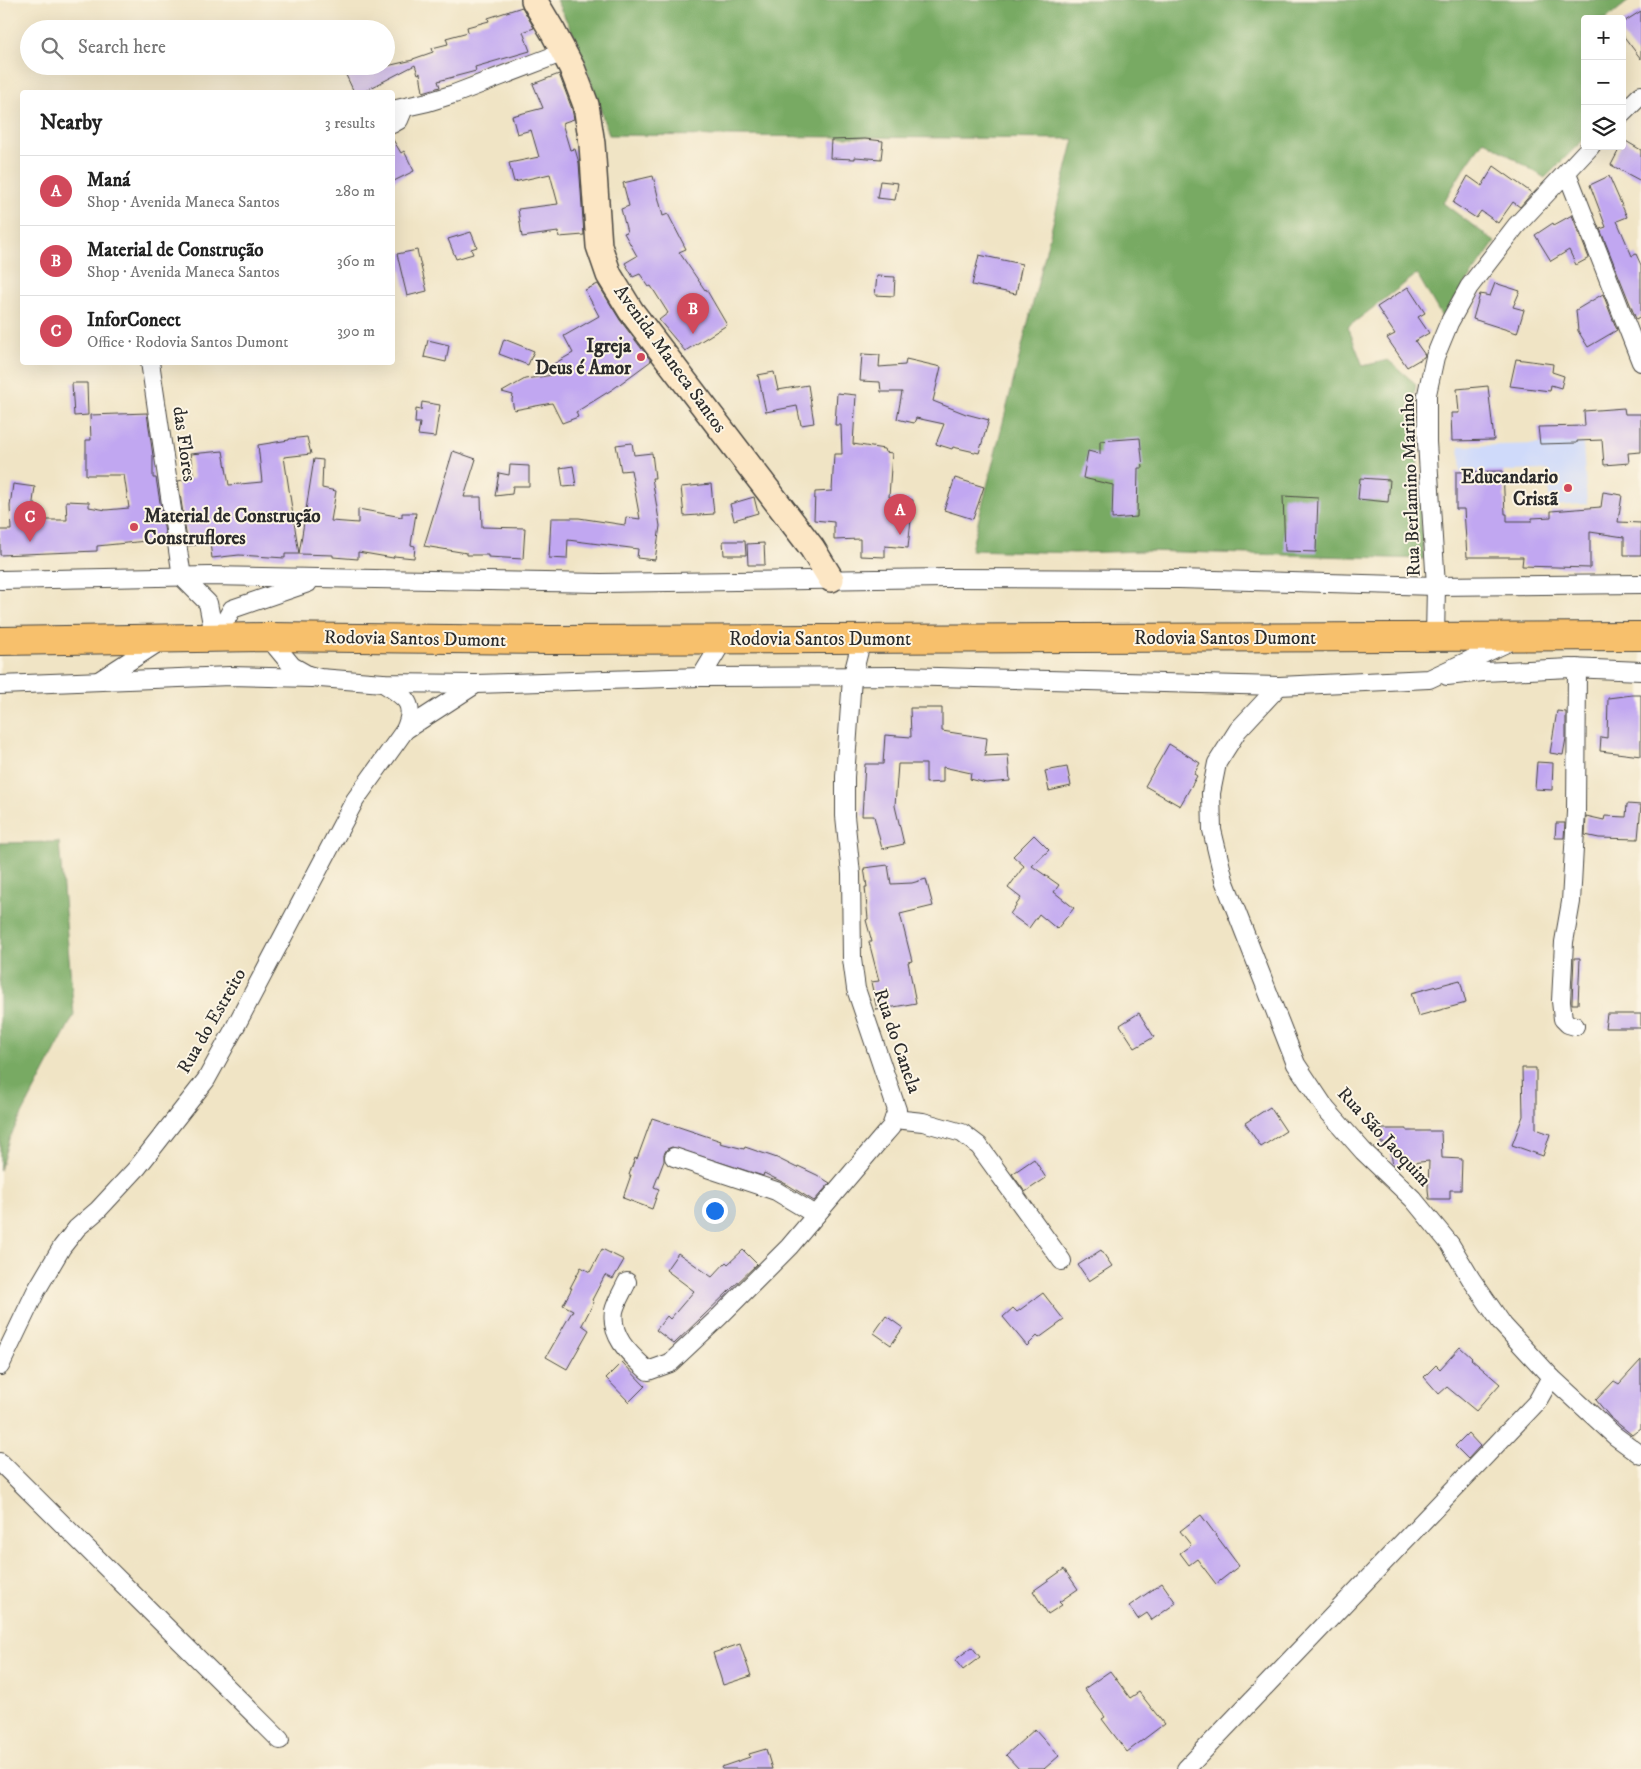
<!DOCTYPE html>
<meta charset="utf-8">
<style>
:root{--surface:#fff;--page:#f6f6f6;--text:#222;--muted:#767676;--line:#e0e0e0;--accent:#d1495b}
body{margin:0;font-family:"IM FELL DW Pica",serif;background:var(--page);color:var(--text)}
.controls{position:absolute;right:15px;top:15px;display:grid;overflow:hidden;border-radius:5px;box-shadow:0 5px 20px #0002}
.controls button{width:45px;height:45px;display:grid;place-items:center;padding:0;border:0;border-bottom:1px solid var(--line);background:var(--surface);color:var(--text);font:25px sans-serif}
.you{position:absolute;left:714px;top:1210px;width:18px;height:18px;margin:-12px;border:4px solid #fff;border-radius:50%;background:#1a73e8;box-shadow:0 0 0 8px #1a73e833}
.badge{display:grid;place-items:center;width:32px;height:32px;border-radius:50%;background:var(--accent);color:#fff;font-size:16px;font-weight:700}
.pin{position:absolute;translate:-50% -41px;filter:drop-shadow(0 1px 2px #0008)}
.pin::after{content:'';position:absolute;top:26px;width:18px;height:15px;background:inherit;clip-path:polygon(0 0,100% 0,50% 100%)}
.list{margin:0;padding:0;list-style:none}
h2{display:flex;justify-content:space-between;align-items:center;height:65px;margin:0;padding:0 20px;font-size:21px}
h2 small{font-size:16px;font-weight:400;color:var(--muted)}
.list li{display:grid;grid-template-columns:32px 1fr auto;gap:15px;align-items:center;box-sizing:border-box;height:70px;padding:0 20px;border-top:1px solid var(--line)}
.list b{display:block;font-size:19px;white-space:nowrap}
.list p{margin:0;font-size:16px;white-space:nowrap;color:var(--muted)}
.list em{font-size:16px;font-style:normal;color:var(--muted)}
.icon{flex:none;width:28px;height:28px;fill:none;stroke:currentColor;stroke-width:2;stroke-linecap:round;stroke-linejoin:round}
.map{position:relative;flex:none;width:1641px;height:1769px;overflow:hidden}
.search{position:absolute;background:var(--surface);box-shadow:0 5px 20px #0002;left:20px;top:20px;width:375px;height:55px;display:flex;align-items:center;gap:12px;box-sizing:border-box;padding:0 18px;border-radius:28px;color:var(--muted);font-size:19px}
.panel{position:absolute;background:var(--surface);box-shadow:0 5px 20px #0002;left:20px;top:90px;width:375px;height:275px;border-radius:5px}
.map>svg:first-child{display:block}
</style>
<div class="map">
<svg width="1641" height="1769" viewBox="0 0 1641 1769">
<rect width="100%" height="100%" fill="#fcf5e5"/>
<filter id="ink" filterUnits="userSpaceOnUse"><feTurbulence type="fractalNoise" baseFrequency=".02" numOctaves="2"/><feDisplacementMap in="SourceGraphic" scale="10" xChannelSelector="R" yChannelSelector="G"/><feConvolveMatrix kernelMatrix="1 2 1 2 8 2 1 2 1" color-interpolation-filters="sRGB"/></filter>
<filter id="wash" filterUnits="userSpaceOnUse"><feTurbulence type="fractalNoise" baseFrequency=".0096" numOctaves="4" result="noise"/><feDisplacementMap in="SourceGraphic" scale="20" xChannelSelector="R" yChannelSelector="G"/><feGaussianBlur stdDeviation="1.12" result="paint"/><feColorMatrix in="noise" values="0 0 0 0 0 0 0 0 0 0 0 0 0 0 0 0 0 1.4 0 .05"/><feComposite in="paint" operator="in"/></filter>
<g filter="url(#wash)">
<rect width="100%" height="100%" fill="#f0e4c5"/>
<path fill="#cfdafa" d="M 1583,443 L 1587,504 L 1550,506 L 1547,470 L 1461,472 L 1459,446 Z"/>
<g fill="#78aa64" stroke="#526a48">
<path d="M 556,0 L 1630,0 L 1606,19 L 1585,19 L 1585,138 L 1545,178 L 1484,140 L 1463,170 L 1443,203 L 1495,242 L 1442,317 L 1417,274 L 1348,327 L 1363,366 L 1388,360 L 1416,384 L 1413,402 L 1424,559 L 1144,551 L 1074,553 L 971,550 L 1074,139 L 609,135 L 578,43 Z"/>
<path d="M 59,842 L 74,1015 L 9,1139 L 0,1170 L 0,843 Z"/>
</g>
<g id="blocks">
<g fill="#c1a7f1">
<path d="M 522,7 L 534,28 L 523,32 L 530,51 L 475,67 L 476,71 L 438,81 L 440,87 L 423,92 L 420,73 L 418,74 L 415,65 L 363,92 L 354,92 L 345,73 L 359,66 L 387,66 L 413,60 L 413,59 L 433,52 L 432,48 L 448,44 L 446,38 L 468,32 L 467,27 L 489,21 L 488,18 Z"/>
<path d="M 1641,11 L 1641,59 L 1622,34 L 1622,23 Z"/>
<path d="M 559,74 L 572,109 L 574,119 L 562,123 L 570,150 L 575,149 L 579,163 L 584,235 L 559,237 L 558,232 L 522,237 L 518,209 L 558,204 L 550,174 L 514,182 L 509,163 L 539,157 L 531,130 L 517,134 L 512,116 L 543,108 L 533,84 Z"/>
<path d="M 392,138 L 401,153 L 404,151 L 414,171 L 392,182 Z"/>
<path d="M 865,139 L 883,141 L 881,159 L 855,157 L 855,159 L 830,158 L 831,140 Z"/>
<path d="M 1624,140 L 1641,150 L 1641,181 L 1611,165 Z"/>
<path d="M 1494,166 L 1532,193 L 1520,207 L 1513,202 L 1498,223 L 1481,211 L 1476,218 L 1453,203 L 1468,176 L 1482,186 Z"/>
<path d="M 653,176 L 663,216 L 668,214 L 686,249 L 679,252 L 705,290 L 706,289 L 727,325 L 685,351 L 659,320 L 668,313 L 651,286 L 649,287 L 640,274 L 633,277 L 625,263 L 637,256 L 624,233 L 627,232 L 621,209 L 629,206 L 623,183 Z"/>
<path d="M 1609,176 L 1627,217 L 1617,221 L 1632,256 L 1636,254 L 1641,265 L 1641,316 L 1636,319 L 1600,229 L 1606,227 L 1590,185 Z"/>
<path d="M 880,181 L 898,183 L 895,200 L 877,198 Z"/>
<path d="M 1572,215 L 1589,258 L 1576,265 L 1569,250 L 1551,261 L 1535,235 L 1553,223 L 1554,225 Z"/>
<path d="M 471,232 L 477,247 L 471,249 L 473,254 L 456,259 L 448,239 Z"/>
<path d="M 417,250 L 427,291 L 407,296 L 397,254 Z"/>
<path d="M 979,255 L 1022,264 L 1016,294 L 972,285 Z"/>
<path d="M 877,276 L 895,277 L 894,296 L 875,295 Z"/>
<path d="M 1495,283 L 1520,291 L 1513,307 L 1524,310 L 1517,333 L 1473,319 L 1480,294 L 1490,296 Z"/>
<path d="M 598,284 L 620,320 L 651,361 L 613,389 L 576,412 L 578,417 L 562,423 L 552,403 L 514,410 L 512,400 L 513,395 L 502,392 L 525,379 L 553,375 L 541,371 L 573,353 L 564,336 L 599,316 L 585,290 Z"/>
<path d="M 1408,287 L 1425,313 L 1418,317 L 1429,333 L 1415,341 L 1425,355 L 1424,357 L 1407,367 L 1387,338 L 1395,334 L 1377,307 Z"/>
<path d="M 1603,294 L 1617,330 L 1588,347 L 1578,331 L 1576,310 Z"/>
<path d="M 504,339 L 534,351 L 528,365 L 499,354 Z"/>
<path d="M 428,340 L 449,345 L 446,362 L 424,357 Z"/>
<path d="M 862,354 L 880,355 L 879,367 L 905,365 L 906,359 L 941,367 L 933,401 L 966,414 L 989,420 L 979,453 L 953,447 L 952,449 L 936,444 L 944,424 L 916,418 L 914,423 L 897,419 L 902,392 L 881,392 L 880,382 L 860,381 Z"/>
<path d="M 1516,359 L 1553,364 L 1552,372 L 1564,376 L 1561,388 L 1551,385 L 1550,391 L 1510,386 Z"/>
<path d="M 774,372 L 778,390 L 808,385 L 814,423 L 801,425 L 797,406 L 766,412 L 758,375 Z"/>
<path d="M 72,383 L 87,383 L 88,415 L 74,416 Z"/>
<path d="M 1488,386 L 1494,440 L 1452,441 L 1451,413 L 1459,413 L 1457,389 Z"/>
<path d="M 837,393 L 856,395 L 853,444 L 884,449 L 885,452 L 892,453 L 889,497 L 913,500 L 908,548 L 885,546 L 885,557 L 860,556 L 860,539 L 834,540 L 834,522 L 814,520 L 815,492 L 832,491 L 834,454 L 842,454 L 841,425 L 835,425 Z"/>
<path d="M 422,402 L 440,405 L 435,437 L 418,435 L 420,423 L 415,423 L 416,409 L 421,410 Z"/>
<path d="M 1624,408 L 1625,414 L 1641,414 L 1641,452 L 1628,453 L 1629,463 L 1604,465 L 1602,440 L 1577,441 L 1577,443 L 1540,444 L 1538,427 L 1585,426 L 1584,411 Z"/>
<path d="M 147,413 L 153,456 L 153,478 L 156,478 L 157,484 L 166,539 L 97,546 L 97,551 L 0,555 L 0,530 L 11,530 L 10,506 L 13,484 L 35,487 L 33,502 L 35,502 L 35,520 L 67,520 L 66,501 L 89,502 L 89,507 L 106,510 L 129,508 L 124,475 L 86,475 L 86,440 L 91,440 L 90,415 Z"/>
<path d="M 307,437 L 311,454 L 284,457 L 299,554 L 285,554 L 285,558 L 239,555 L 212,558 L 210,543 L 188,546 L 178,481 L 194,478 L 190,454 L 223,451 L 229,485 L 262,482 L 258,445 L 289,440 L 289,439 Z"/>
<path d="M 1140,438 L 1143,468 L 1138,468 L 1137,517 L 1112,519 L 1113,485 L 1083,478 L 1088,451 L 1100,454 L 1100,441 Z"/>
<path d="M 632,443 L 634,455 L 652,453 L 655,478 L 652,478 L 660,526 L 655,560 L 637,558 L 638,549 L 568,540 L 567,559 L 549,558 L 551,518 L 579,518 L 625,525 L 626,517 L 640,519 L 631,470 L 621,471 L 616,445 Z"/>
<path d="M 453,451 L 476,459 L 464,497 L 481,497 L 482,527 L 525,528 L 523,559 L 488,557 L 488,555 L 467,555 L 467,553 L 424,546 Z"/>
<path d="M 314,459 L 323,460 L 322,488 L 336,491 L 331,521 L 358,523 L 358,509 L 402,517 L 402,513 L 416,513 L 411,545 L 415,546 L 414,558 L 394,556 L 393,558 L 358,552 L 358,559 L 333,557 L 333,555 L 299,554 Z"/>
<path d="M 510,465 L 529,466 L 529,486 L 513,486 L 512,494 L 495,496 L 499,473 L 509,475 Z"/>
<path d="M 573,466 L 576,486 L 563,487 L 560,468 Z"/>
<path d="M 1503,471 L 1505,514 L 1507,514 L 1507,521 L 1532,521 L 1532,518 L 1551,517 L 1551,511 L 1601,507 L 1603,492 L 1622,495 L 1618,522 L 1641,523 L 1641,555 L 1624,555 L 1624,537 L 1590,532 L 1590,568 L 1522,566 L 1523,557 L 1467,557 L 1464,509 L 1456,509 L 1456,472 Z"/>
<path d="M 955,478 L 984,487 L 973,519 L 944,510 Z"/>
<path d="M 1360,478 L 1390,480 L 1388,502 L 1358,499 Z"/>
<path d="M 711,484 L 714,514 L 684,516 L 681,487 Z"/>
<path d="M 1283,496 L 1318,498 L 1316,552 L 1285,551 Z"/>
<path d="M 754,497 L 758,513 L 734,520 L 730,504 Z"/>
<path d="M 723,541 L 745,541 L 746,555 L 724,555 Z"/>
<path d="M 764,543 L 765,565 L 748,565 L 747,544 Z"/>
<path d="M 1632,695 L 1641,695 L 1641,756 L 1600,751 L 1601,737 L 1607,738 L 1608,698 Z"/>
<path d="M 910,708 L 942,708 L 942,731 L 987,738 L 985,756 L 1008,755 L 1010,781 L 986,783 L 970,779 L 971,773 L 943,767 L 943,782 L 926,783 L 926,764 L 898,764 L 895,806 L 904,844 L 882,849 L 874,816 L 862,816 L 865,764 L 883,764 L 885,735 L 911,737 Z"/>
<path d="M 1557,711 L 1566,712 L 1566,738 L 1563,755 L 1550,753 Z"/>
<path d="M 1169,744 L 1200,763 L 1194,774 L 1197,776 L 1180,806 L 1145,786 Z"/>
<path d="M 1537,762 L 1553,763 L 1552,790 L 1535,789 Z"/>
<path d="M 1067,767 L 1071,786 L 1049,791 L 1045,771 Z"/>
<path d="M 1627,804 L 1641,805 L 1638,839 L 1599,838 L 1585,835 L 1586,816 L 1604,820 L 1605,816 L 1626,817 Z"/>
<path d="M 1556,823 L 1565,823 L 1564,838 L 1555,838 Z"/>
<path d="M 1034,835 L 1049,850 L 1032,866 L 1059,885 L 1054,892 L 1074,908 L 1057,929 L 1039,914 L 1029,928 L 1010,914 L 1021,898 L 1008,888 L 1024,866 L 1013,856 Z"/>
<path d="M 888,865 L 891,884 L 912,883 L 926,879 L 933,906 L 900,914 L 912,961 L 908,962 L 916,1003 L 877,1010 L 871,982 L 879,981 L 869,942 L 872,942 L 866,920 L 868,919 L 865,887 L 867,887 L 864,868 Z"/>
<path d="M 1574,958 L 1580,958 L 1578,1004 L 1572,1004 L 1572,1001 Z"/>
<path d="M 1460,980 L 1466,1003 L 1418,1016 L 1411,993 Z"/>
<path d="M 1139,1013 L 1154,1037 L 1135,1048 L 1120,1025 Z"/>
<path d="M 1607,1014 L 1641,1014 L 1641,1028 L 1605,1028 Z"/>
<path d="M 1522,1068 L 1536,1068 L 1536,1129 L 1550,1134 L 1543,1156 L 1512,1145 L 1523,1116 Z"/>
<path d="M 1270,1107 L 1286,1131 L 1261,1147 L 1245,1123 Z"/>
<path d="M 652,1118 L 721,1141 L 720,1143 L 744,1149 L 745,1147 L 777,1158 L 797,1168 L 798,1166 L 817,1175 L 830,1183 L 814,1201 L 788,1185 L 764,1173 L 763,1176 L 672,1147 L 667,1149 L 664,1154 L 664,1161 L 654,1187 L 659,1189 L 652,1209 L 623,1198 L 631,1175 L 629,1175 L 635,1158 L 637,1159 Z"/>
<path d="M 1381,1129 L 1407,1129 L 1407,1131 L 1441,1131 L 1442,1158 L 1462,1159 L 1461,1190 L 1450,1190 L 1450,1199 L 1429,1199 L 1428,1189 L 1429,1161 L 1393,1165 L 1389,1143 L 1381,1143 Z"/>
<path d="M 1034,1159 L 1046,1178 L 1025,1192 L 1012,1174 Z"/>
<path d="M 602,1249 L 624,1260 L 613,1279 L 605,1275 L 592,1300 L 594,1302 L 582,1325 L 589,1330 L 567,1369 L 546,1357 L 573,1310 L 563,1305 L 572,1288 L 570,1288 L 581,1267 L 590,1272 Z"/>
<path d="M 743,1250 L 757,1264 L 674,1344 L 656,1330 L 667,1316 L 670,1319 L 694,1291 L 666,1270 L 678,1253 L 712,1277 L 726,1262 L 728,1264 Z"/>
<path d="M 1101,1250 L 1112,1266 L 1089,1281 L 1078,1265 Z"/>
<path d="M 1043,1293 L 1064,1320 L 1039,1338 L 1037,1336 L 1027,1346 L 1003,1317 L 1013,1308 L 1017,1312 Z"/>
<path d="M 886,1316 L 903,1328 L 891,1345 L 874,1333 Z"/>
<path d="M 1460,1347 L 1472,1358 L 1471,1359 L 1500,1384 L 1476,1411 L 1447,1387 L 1439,1394 L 1424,1377 L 1436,1365 L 1440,1369 Z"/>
<path d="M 1641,1360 L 1641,1428 L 1632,1435 L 1610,1417 L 1596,1400 L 1614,1381 L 1619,1384 Z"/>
<path d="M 622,1362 L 645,1386 L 629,1402 L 606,1378 Z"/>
<path d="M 1468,1433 L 1480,1446 L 1468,1459 L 1455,1446 Z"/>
<path d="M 1201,1515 L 1239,1566 L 1216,1584 L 1197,1559 L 1189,1565 L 1180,1553 L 1191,1545 L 1180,1531 Z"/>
<path d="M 1064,1569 L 1078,1589 L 1059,1602 L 1062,1605 L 1048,1614 L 1033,1591 Z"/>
<path d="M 1162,1583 L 1176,1603 L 1152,1620 L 1147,1613 L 1138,1619 L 1129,1606 Z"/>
<path d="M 740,1644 L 751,1676 L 723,1685 L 713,1653 Z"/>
<path d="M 972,1647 L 980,1657 L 963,1670 L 955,1660 Z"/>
<path d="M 1110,1671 L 1130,1698 L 1139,1692 L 1164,1724 L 1127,1752 L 1102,1719 L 1105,1717 L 1084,1689 Z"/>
<path d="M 1035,1729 L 1059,1756 L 1044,1769 L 1019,1769 L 1006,1755 Z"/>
<path d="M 766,1749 L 772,1769 L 722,1769 L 721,1767 L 750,1757 L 749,1754 Z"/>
</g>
</g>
</g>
<g filter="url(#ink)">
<use href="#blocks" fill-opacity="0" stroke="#494742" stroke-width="1"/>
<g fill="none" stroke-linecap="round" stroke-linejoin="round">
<defs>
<g id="street">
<path d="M 392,110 L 428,102 L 454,94 L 564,52"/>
<path d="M 1622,114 L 1641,95"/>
<path d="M 392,124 L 399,120 L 404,108"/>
<path d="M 1567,173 L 1641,362"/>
<path d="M 150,362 L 182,577 L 208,603 L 215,639"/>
<path d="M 0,580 L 210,576 L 601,583 L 946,578 L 1178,579 L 1436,586 L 1641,584"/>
<path d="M 268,637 L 292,666 L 308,675 L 320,678 L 383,683 L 476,684 L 701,677 L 899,676 L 1279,686 L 1429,679 L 1513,640"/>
<path d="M 1435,637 L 1436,586 L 1427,442 L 1427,394 L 1435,357 L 1449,323 L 1469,287 L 1516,226 L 1591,146"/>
<path d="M 215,639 L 232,609 L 308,583"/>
<path d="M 1447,676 L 1483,672 L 1571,668 L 1641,671"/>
<path d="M 701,677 L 724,639"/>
<path d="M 100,680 L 162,640"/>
<path d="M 0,685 L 230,676 L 312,678"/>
<path d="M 1279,686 L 1238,730 L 1217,763 L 1211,793 L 1212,830 L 1224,880 L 1296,1064 L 1326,1109 L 1363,1151 L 1413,1199 L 1450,1244 L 1471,1279 L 1503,1325 L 1551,1377 L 1615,1436 L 1641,1455"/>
<path d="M 405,730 L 476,684"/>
<path d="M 1575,1026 L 1568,1024 L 1563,1019 L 1561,1001 L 1564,942 L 1571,902 L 1576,812 L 1577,668"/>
<path d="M 894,1119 L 923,1122 L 962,1133 L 979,1146 L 1062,1261"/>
<path d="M 674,1157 L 776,1191 L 816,1215"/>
<path d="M 627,1282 C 623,1291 616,1302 614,1311 C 610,1338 631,1355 648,1371 L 670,1363 L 719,1317 L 789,1247 L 884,1135 L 891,1127 L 897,1110 L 856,989 L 852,959 L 851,874 L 845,816 L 845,777 L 852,678 L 862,639"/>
<path d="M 0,1366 L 36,1291 L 62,1247 L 77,1228 L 98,1210 L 137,1168 L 206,1080 L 232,1033 L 355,800 L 405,730 C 417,703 405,697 383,683"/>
<path d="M 0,1462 L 280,1740"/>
<path d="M 1186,1769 L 1537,1402 L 1551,1377"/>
</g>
<path id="secondary" d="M 534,0 L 553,32 L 572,68 L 586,105 L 592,144 L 599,246 L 609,275 L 631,311 L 812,548 L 831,579"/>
<path id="highway" d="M 0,641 L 268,637 L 550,640 L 1641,636"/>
</defs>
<use href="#street" stroke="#494742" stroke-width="20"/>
<use href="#secondary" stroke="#494742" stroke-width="28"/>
<use href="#highway" stroke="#494742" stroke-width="30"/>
<use href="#street" stroke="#fff" stroke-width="18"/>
<use href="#secondary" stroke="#fce6c4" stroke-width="25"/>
<use href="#highway" stroke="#f7c06c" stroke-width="28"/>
</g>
</g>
<g fill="#d1495b" stroke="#fcf5e5" stroke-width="2">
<circle cx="641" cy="357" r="5"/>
<circle cx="1568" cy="488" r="5"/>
<circle cx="134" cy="527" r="5"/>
</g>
<g text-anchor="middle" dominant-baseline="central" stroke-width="4" stroke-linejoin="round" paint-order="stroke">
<g font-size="19" font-weight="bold" fill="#2b2b2b" stroke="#fcf5e5" text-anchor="end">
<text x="631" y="346">Igreja<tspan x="631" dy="22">Deus é Amor</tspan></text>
<text x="1558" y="477">Educandario<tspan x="1558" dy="22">Cristã</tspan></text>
<text x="144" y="516" text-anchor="start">Material de Construção<tspan x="144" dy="22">Construflores</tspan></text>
</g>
<g font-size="19" fill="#2b2b2b" stroke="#fcf5e5">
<text transform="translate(670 359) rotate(54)">Avenida Maneca Santos</text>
<text transform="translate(184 444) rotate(82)">das Flores</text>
<text transform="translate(1411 485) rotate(-92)">Rua Berlamino Marinho</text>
<text x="1225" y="638">Rodovia Santos Dumont</text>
<text transform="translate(415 639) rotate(1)">Rodovia Santos Dumont</text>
<text x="820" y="639">Rodovia Santos Dumont</text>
<text transform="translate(212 1021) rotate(-60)">Rua do Estreito</text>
<text transform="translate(897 1041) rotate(71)">Rua do Canela</text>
<text transform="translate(1384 1137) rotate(47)">Rua São Jaoquim</text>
</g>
</g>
</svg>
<div class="controls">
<button>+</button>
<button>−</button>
<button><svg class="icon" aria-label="layers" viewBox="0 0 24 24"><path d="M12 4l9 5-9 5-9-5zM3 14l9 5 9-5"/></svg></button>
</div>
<div class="you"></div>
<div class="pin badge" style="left:900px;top:535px">A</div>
<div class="pin badge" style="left:693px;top:334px">B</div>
<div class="pin badge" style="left:30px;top:542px">C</div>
<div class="search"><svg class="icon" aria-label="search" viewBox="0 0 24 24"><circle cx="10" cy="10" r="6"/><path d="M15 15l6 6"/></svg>Search here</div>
<section class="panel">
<h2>Nearby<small>3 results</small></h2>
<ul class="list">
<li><span class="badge">A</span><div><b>Maná</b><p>Shop · Avenida Maneca Santos</p></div><em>280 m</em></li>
<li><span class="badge">B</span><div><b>Material de Construção</b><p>Shop · Avenida Maneca Santos</p></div><em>360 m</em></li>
<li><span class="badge">C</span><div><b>InforConect</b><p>Office · Rodovia Santos Dumont</p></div><em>390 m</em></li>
</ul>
</section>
</div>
